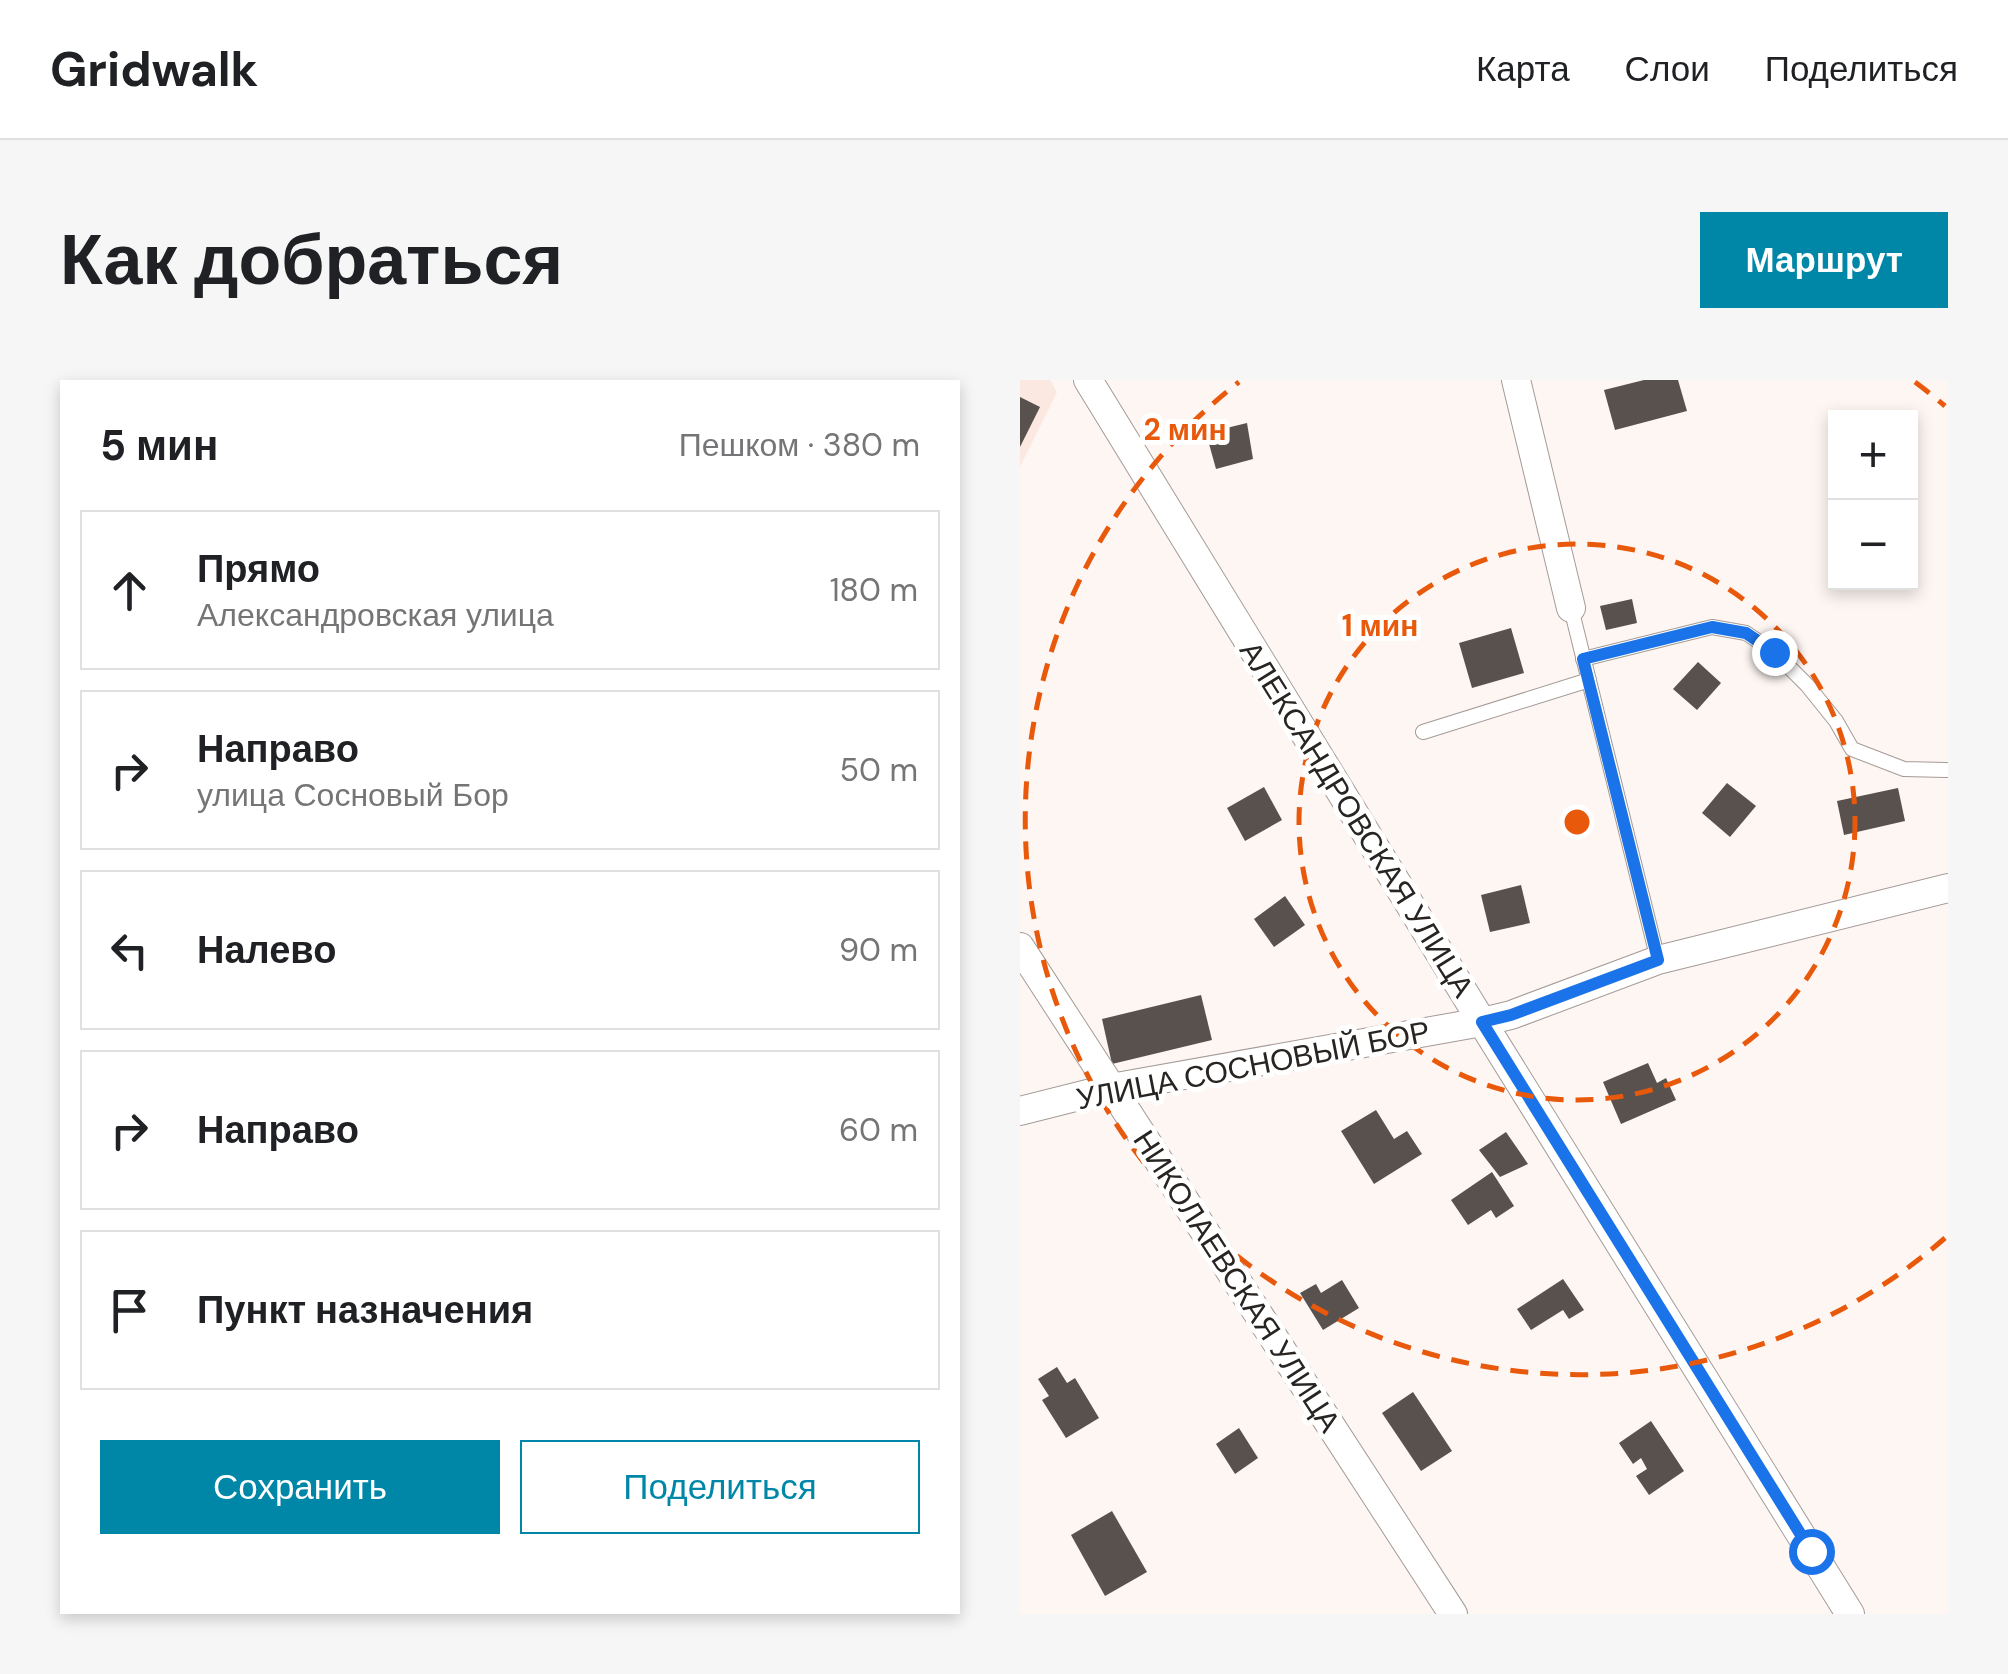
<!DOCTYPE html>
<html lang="ru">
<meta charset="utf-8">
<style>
:root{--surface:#fff;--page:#f6f6f6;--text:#202124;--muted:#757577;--line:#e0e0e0;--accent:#0087a8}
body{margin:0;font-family:"DM Sans",sans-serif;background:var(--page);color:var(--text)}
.controls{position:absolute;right:30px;top:30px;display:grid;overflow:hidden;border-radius:0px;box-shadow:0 5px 15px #0003}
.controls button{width:90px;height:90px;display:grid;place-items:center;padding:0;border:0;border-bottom:2px solid var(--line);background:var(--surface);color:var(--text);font:50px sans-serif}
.stop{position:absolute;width:30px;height:30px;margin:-22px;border:8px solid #1a73e8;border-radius:50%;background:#fff}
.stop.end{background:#1a73e8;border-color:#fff;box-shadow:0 2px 10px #0008}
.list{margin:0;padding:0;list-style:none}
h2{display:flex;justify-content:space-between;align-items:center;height:130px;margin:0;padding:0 40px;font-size:42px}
h2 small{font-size:32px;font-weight:400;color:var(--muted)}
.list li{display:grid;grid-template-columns:65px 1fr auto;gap:30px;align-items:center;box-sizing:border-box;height:160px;margin:0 20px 20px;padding:0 20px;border:2px solid var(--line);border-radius:0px}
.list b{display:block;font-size:38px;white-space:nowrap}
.list p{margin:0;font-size:32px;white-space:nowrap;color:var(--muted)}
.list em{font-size:32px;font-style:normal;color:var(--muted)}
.actions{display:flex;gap:20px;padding:30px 40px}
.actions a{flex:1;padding:22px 0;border:2px solid var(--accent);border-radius:0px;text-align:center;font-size:35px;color:var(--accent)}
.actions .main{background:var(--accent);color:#fff}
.icon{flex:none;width:55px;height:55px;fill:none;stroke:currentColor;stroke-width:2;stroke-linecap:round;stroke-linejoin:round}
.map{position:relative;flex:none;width:928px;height:1234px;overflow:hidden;border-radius:0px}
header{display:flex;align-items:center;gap:60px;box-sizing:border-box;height:140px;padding:0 50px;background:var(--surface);border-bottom:2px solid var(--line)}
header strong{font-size:48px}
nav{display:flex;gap:55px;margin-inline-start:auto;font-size:35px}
.intro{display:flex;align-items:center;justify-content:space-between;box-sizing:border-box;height:240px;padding:0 60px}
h1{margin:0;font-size:70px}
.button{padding:25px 45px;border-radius:0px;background:var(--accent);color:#fff;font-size:35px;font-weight:700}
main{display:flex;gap:60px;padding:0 60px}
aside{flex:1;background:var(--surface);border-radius:0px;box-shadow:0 5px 15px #0003}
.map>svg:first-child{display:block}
</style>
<header>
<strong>Gridwalk</strong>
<nav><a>Карта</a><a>Слои</a><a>Поделиться</a></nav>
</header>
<div class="intro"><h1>Как добраться</h1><a class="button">Маршрут</a></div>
<main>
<aside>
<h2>5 мин<small>Пешком · 380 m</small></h2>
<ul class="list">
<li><svg class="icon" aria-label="ahead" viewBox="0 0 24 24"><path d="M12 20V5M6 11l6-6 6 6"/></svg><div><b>Прямо</b><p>Александровская улица</p></div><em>180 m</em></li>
<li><svg class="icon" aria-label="right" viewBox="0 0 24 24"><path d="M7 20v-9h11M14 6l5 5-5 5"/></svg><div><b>Направо</b><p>улица Сосновый Бор</p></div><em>50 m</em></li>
<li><svg class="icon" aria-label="left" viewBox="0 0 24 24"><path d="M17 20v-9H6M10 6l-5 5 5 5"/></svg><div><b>Налево</b></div><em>90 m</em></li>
<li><svg class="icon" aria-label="right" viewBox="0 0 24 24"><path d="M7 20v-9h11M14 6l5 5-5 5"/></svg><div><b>Направо</b></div><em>60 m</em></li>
<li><svg class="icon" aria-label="arrive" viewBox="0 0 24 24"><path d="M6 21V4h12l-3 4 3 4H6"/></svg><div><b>Пункт назначения</b></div></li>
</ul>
<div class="actions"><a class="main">Сохранить</a><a>Поделиться</a></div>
</aside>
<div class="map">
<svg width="928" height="1234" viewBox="0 0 928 1234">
<rect width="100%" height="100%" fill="#fef6f2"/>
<path fill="#fae8e1" d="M 0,0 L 30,0 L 37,12 L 0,87 Z"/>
<g fill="#59514e">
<path d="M 624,0 L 658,0 L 667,31 L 595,50 L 584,10 Z"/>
<path d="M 0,17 L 20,27 L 0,67 Z"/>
<path d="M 227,43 L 233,79 L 196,89 L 186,53 Z"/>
<path d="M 612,219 L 617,243 L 586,250 L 580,226 Z"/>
<path d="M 491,248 L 504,293 L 452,308 L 439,263 Z"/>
<path d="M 678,282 L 701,303 L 677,330 L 653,309 Z"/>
<path d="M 707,403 L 736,426 L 710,457 L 682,433 Z"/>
<path d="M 244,407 L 262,440 L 225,461 L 207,428 Z"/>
<path d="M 878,408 L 885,441 L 824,455 L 817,421 Z"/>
<path d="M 501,505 L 510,543 L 470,552 L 461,515 Z"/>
<path d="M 265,516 L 285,545 L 254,567 L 234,539 Z"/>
<path d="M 181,615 L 192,660 L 92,684 L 82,639 Z"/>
<path d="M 628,683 L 637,703 L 646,698 L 656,720 L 601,744 L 583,702 Z"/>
<path d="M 356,730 L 374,759 L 387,751 L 402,774 L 354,804 L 321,751 Z"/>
<path d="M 486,752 L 508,784 L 480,797 L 459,770 Z"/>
<path d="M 472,792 L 494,826 L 476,838 L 471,830 L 448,845 L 431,820 Z"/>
<path d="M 543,899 L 564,930 L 549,939 L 543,930 L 511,950 L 497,929 Z"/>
<path d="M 322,900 L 339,928 L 303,950 L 280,913 L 296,904 L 301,913 Z"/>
<path d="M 37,987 L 47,1003 L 55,998 L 79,1038 L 46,1058 L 22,1020 L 29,1016 L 18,999 Z"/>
<path d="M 393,1012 L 432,1071 L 401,1091 L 362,1033 Z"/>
<path d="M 631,1041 L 664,1091 L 629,1115 L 616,1096 L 627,1089 L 621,1078 L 613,1084 L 599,1063 Z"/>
<path d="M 219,1048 L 238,1078 L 215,1094 L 196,1064 Z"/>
<path d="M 92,1131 L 127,1192 L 85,1216 L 51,1155 Z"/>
</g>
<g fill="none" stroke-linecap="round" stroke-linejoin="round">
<defs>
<g id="service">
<path d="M 551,228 L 638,580"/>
<path d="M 563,279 L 692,247 L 726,253 L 754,272 L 787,305 L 816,341 L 832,369 L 884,389 L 926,390"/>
<path d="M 403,352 L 569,300"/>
</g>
<g id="minor">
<path d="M 68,0 L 462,642 L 830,1234"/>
<path d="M 496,0 L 551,228"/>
<path d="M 0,567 L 433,1234"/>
<path d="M 0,731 L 91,708 L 462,642 L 491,635 L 638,580 L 928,508"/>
</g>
</defs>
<use href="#service" stroke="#a49b97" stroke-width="16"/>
<use href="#minor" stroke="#a49b97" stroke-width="30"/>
<use href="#service" stroke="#fff" stroke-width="14"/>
<use href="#minor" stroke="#fff" stroke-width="28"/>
</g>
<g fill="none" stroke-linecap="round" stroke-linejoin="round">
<path stroke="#1a73e8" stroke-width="12" d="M 754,272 L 726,253 L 692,247 L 563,279 L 638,580 L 491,635 L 462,642 L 791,1171"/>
</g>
<g fill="none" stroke="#e8590c" stroke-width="5" stroke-dasharray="18 12">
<circle cx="557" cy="442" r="278"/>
<path d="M925 858A555 555 0 1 1 219 2M895 2A555 555 0 0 1 925 26"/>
</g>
<g text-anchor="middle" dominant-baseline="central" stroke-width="10" stroke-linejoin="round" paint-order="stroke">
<g font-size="30" fill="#272422" stroke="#fff">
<text transform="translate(337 439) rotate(58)">АЛЕКСАНДРОВСКАЯ УЛИЦА</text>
<text transform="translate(233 685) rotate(-11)">УЛИЦА СОСНОВЫЙ БОР</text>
<text transform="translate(217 901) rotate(57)">НИКОЛАЕВСКАЯ УЛИЦА</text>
</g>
</g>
<circle cx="557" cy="442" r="15" fill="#e8590c" stroke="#fff" stroke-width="5"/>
<g font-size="30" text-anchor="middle" font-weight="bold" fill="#e8590c" stroke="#fff" stroke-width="10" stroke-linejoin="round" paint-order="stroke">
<text x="165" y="60">2 мин</text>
<text x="360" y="256">1 мин</text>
</g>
</svg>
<div class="controls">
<button>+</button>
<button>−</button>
</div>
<div class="stop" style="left:791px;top:1171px"></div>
<div class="stop end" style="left:754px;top:272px"></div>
</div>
</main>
